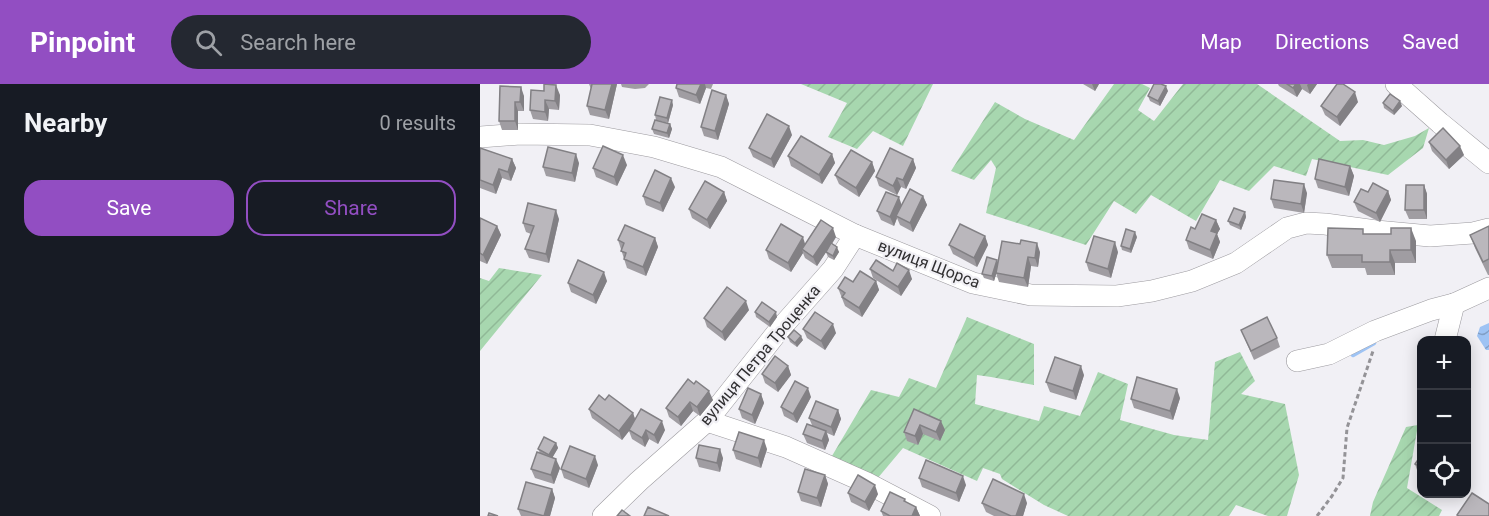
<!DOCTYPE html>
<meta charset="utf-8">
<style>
:root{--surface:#171b24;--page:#242831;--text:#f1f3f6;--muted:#9ea1a6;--line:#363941;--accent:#924ec2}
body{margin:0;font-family:Roboto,sans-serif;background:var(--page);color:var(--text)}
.controls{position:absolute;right:18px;bottom:18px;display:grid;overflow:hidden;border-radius:12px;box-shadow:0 3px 15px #0003}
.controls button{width:54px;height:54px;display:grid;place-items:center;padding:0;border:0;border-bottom:2px solid var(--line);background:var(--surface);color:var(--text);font:30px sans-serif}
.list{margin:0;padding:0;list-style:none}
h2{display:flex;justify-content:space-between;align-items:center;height:78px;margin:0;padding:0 24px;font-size:26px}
h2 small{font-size:20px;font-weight:400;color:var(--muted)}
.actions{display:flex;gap:12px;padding:18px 24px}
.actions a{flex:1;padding:14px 0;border:2px solid var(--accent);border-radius:18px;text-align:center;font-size:21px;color:var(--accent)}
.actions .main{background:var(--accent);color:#fff}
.icon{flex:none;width:33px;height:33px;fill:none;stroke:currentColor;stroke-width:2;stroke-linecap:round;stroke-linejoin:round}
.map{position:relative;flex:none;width:1009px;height:432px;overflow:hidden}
header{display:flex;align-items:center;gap:36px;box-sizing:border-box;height:84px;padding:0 30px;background:var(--accent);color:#fff}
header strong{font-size:28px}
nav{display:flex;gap:33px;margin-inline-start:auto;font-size:21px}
.search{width:420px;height:54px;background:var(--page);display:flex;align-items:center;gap:15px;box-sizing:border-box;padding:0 21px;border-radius:33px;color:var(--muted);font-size:22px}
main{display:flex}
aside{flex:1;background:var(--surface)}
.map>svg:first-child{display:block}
</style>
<header>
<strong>Pinpoint</strong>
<div class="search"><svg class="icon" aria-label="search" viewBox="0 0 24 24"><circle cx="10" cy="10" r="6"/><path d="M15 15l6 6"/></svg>Search here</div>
<nav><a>Map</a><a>Directions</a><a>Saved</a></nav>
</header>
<main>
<aside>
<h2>Nearby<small>0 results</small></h2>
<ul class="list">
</ul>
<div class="actions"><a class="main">Save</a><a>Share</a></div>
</aside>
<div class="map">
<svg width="1009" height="432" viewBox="0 0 1009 432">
<defs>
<pattern id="garden-furrows" width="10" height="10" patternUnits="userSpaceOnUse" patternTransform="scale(1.5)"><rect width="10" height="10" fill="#a7d7af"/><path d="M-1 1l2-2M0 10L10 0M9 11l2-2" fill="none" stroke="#90b997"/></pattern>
<pattern id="water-waves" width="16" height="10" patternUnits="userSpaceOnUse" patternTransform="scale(1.5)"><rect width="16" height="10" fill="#9ec3f4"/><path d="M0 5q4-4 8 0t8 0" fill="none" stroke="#819fc6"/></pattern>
</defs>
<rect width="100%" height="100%" fill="#f1f0f5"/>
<g fill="url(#garden-furrows)">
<path d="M 321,0 L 453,0 L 423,62 L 393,47 L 377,65 L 348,53 L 367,19 Z"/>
<path d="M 634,0 L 662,0 L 670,4 L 658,26 L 674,37 L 703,0 L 777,0 L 860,57 L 883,56 L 904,61 L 935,52 L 949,44 L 943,64 L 908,91 L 832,75 L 826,92 L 794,82 L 769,107 L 740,96 L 716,137 L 671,111 L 656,130 L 634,117 L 606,161 L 506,129 L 516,84 L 511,76 L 494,96 L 471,87 L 515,18 L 545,35 L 594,56 Z"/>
<path d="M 19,184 L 62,191 L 0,267 L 0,194 L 9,197 Z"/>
<path d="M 487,233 L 554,260 L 554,301 L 511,293 L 497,291 L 495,320 L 559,337 L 564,322 L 600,332 L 618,288 L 648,300 L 640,336 L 694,351 L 728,356 L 735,278 L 760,268 L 775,297 L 761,310 L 805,320 L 819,391 L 807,432 L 788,432 L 756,421 L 749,432 L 588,432 L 564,421 L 522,395 L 520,390 L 503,384 L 497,397 L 423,364 L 397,395 L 349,377 L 391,306 L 419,313 L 429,294 L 456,304 Z"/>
<path d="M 938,341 L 927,404 L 962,426 L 959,432 L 890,432 L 893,418 L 926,343 Z"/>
</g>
<path fill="url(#water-waves)" d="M 1009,239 L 1009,266 L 1006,266 L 997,252 L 1000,243 Z"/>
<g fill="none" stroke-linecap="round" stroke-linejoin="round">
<path stroke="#9ec3f4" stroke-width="4.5" d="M 873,271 L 894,259"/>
<defs>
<g id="minor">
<path d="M 916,0 L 960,39 L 1009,79"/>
<path d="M 0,53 L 40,50 L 110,51 L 174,63 L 241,83 L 375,151 L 493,199 L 551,211 L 637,212 L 672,207 L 712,197 L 756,179 L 807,144 L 826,139 L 845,140 L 896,147 L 950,152 L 993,149 L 1009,145"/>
<path d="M 965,256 L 974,220 L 1009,204"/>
<path d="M 817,277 L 849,270 L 895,247 L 951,226 L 974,220"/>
<path d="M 227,337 L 306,363 L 387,399 L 450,432"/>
<path d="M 123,432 L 159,397 L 227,337 L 299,246 L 353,185 L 375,151"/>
</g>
</defs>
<use href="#minor" stroke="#9c9a9f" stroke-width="22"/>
<path stroke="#949397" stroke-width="3" stroke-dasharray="4.5 3" stroke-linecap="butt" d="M 837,432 L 852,412 L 863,394 L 867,344 L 893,267"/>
<use href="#minor" stroke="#fff" stroke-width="21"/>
</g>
<g fill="#a09da2">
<path d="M 109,0 L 137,0 L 129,35 L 110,31 L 107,22 L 111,5 Z"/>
<path d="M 141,0 L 169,0 L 165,4 L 155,5 L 142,3 Z"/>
<path d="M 197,0 L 233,0 L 231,5 L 226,4 L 220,20 L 199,13 L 196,4 Z"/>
<path d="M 603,0 L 619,0 L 615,7 Z"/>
<path d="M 798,0 L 837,0 L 830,10 L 822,5 L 817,13 L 799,2 Z"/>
<path d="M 20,2 L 44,12 L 44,27 L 38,27 L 38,46 L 22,46 L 19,37 Z"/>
<path d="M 51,6 L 80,11 L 79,26 L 69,25 L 68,37 L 53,35 L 50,26 Z"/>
<path d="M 688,7 L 680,22 L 670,17 L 668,12 Z"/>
<path d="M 246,11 L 249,20 L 238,56 L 224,52 L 221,43 Z"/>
<path d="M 878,18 L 860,42 L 845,31 L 841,22 Z"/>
<path d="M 903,19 L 922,22 L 914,31 L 904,24 Z"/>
<path d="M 193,21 L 188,39 L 176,36 L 175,31 Z"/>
<path d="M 190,40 L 192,45 L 189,54 L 174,50 L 172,45 Z"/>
<path d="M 312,51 L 294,84 L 273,73 L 269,64 Z"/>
<path d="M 949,58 L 984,71 L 969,85 L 952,67 Z"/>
<path d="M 0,64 L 32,75 L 36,84 L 31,97 L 22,94 L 16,110 L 0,104 Z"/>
<path d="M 352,70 L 355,79 L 342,100 L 311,82 L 308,72 Z"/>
<path d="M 433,75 L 436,84 L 426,105 L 421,103 L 417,111 L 399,102 L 396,93 Z"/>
<path d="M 392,78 L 395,87 L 379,113 L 359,100 L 355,91 Z"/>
<path d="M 99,79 L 95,98 L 66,92 L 63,83 Z"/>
<path d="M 147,81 L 137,102 L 116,93 L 113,84 Z"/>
<path d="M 870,82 L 874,92 L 869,112 L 838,104 L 835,95 Z"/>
<path d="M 944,101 L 947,110 L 947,135 L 929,135 L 925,126 Z"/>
<path d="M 195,103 L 183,128 L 166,121 L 163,112 Z"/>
<path d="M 908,107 L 911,116 L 900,138 L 878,127 L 874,118 L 888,108 Z"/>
<path d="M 244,108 L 247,117 L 230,145 L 212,134 L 209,125 Z"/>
<path d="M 827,109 L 824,129 L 794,124 L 791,115 Z"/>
<path d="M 443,112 L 447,121 L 433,148 L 420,141 L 417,134 L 414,142 L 401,136 L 397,127 L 422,121 Z"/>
<path d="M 765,128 L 766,133 L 761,146 L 750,141 L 748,137 Z"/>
<path d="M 0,134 L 17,142 L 21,151 L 7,180 L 0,177 Z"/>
<path d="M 79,135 L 69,179 L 49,174 L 45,165 L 51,150 L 46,148 L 43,139 Z"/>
<path d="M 736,136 L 740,145 L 737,150 L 740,158 L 733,175 L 709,165 L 706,156 L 715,145 Z"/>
<path d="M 1009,142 L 1009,191 L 1008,191 L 995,164 L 990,151 Z"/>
<path d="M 884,150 L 936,157 L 936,179 L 915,179 L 915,191 L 887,191 L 885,184 L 852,184 L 847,171 Z"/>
<path d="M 505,152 L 508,161 L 497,183 L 473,170 L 469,161 Z"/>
<path d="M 356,153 L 352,160 L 359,168 L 354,176 L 348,173 L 346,168 L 337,182 L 325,174 L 323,169 L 311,188 L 289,175 L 286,166 L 325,160 Z"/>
<path d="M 657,153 L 651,169 L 642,166 L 641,162 Z"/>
<path d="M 175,154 L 178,163 L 166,192 L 147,184 L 138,156 Z"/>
<path d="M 560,168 L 558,183 L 551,182 L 548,203 L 519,198 L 516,189 L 517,187 L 514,197 L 504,194 L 502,190 L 518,179 Z"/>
<path d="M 638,168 L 631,194 L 609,187 L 606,178 Z"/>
<path d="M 390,185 L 413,187 L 432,195 L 421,212 L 393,194 Z"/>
<path d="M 127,197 L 116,220 L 91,208 L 88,199 Z"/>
<path d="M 396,197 L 399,206 L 382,233 L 365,222 L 358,204 Z"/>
<path d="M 269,226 L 245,257 L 227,243 L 224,234 Z"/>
<path d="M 275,228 L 297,233 L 290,243 L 276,233 Z"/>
<path d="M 323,245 L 356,249 L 345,266 L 327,254 Z"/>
<path d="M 761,246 L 797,254 L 800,263 L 774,276 Z"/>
<path d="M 308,253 L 323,256 L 317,263 L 310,258 Z"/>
<path d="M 308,282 L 311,291 L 298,308 L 285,299 L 282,290 Z"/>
<path d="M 604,291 L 596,316 L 570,308 L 566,298 Z"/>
<path d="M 208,295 L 233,316 L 220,332 L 213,327 L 201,342 L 189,333 L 186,324 Z"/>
<path d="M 281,310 L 284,319 L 275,340 L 262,334 L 259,325 Z"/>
<path d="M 331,313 L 317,339 L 304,332 L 301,323 Z"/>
<path d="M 700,314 L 693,336 L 654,324 L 651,315 Z"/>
<path d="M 125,316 L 153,329 L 155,335 L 185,346 L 178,360 L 169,355 L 165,363 L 152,355 L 149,347 L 142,356 L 112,334 L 109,325 Z"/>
<path d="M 434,325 L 465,346 L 460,357 L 443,350 L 438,361 L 427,357 L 424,348 Z"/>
<path d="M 358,326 L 361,335 L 354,352 L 347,349 L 349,356 L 345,366 L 327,359 L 323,350 L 332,341 L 329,334 Z"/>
<path d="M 76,359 L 78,364 L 72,374 L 80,384 L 74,400 L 55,394 L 51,385 L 60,369 L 58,365 Z"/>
<path d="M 287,365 L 281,384 L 256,375 L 253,366 Z"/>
<path d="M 942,370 L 942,391 L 938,389 L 935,380 Z"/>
<path d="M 216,374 L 243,374 L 240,388 L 219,383 Z"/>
<path d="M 118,381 L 109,404 L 84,394 L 81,385 Z"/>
<path d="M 345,391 L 348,400 L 341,423 L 321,417 L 318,408 Z"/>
<path d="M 439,394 L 486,401 L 479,418 L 442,403 Z"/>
<path d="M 72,405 L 75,414 L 70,432 L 41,432 L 38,425 Z"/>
<path d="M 368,409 L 398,410 L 389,427 L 371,418 Z"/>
<path d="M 425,415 L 426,418 L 436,423 L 440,432 L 403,432 L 401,427 Z"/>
<path d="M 502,419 L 547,419 L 543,432 L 514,432 L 506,428 Z"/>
</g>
<g fill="#828084">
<path d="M 132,0 L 137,0 L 129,35 L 125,26 Z"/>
<path d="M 221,0 L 225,0 L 226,4 L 220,20 L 216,11 Z"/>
<path d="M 612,0 L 619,0 L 615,7 Z"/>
<path d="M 816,0 L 820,0 L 822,5 L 817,13 L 813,4 Z"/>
<path d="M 828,0 L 837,0 L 830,10 L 827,1 Z"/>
<path d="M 76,1 L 80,11 L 79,26 L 75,17 Z"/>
<path d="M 686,2 L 688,7 L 680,22 L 678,17 Z"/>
<path d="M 41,3 L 44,12 L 44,27 L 40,18 Z"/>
<path d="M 875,8 L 878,18 L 860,42 L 857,33 Z"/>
<path d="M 246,11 L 249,20 L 238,56 L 235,47 Z"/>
<path d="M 65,16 L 69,25 L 68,37 L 65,28 Z"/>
<path d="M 192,16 L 193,21 L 188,39 L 187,34 Z"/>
<path d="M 920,17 L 922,22 L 914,31 L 913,27 Z"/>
<path d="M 35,18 L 38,27 L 38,46 L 35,37 Z"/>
<path d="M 190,40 L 192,45 L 189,54 L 187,49 Z"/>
<path d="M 309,42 L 312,51 L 294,84 L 291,75 Z"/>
<path d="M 980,62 L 984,71 L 969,85 L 966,76 Z"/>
<path d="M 96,70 L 99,79 L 95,98 L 92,89 Z"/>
<path d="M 352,70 L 355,79 L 342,100 L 339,91 Z"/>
<path d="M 143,71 L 147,81 L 137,102 L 134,93 Z"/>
<path d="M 32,75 L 36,84 L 31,97 L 28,88 Z"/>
<path d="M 433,75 L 436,84 L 426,105 L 423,96 Z"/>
<path d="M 392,78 L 395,87 L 379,113 L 376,104 Z"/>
<path d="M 870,82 L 874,92 L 869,112 L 865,103 Z"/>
<path d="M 19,85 L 22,94 L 16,110 L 13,101 Z"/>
<path d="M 191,94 L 195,103 L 183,128 L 180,119 Z"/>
<path d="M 417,94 L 421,103 L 417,111 L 413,102 Z"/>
<path d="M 824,100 L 827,109 L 824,129 L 821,120 Z"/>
<path d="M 944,101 L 947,110 L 947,135 L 944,126 Z"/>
<path d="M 908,107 L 911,116 L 900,138 L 896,129 Z"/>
<path d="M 244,108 L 247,117 L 230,145 L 227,136 Z"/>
<path d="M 443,112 L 447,121 L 433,148 L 430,139 Z"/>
<path d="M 419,113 L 422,122 L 416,132 L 417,134 L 414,142 L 410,133 Z"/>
<path d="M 76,126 L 79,135 L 69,179 L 66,170 Z"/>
<path d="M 765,128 L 766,133 L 761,146 L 759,141 Z"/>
<path d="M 736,136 L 740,145 L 737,150 L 740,158 L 733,175 L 730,166 L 731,147 Z"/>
<path d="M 17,142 L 21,151 L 7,180 L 3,171 Z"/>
<path d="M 353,144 L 356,153 L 337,182 L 333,173 Z"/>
<path d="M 931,144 L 936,157 L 936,179 L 931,166 Z"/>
<path d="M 655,148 L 657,153 L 651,169 L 650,165 Z"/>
<path d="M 505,152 L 508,161 L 497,183 L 494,174 Z"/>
<path d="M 323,153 L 326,163 L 322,165 L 323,169 L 311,188 L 308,179 Z"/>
<path d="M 175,154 L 178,163 L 166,192 L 163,183 Z"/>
<path d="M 635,158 L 638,168 L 631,194 L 628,185 Z"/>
<path d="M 557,159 L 560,168 L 558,183 L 555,174 Z"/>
<path d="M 357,163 L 359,168 L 354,176 L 353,172 Z"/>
<path d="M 910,166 L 915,179 L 915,191 L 910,178 Z"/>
<path d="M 548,173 L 551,182 L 548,203 L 544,194 Z"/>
<path d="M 517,176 L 519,181 L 514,197 L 512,192 Z"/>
<path d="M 429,186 L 432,195 L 421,212 L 418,203 Z"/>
<path d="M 124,188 L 127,197 L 116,220 L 113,211 Z"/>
<path d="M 396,197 L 399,206 L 382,233 L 379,224 Z"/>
<path d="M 266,217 L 269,226 L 245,257 L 242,248 Z"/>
<path d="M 296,228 L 297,233 L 290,243 L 289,238 Z"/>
<path d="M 353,240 L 356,249 L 345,266 L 341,257 Z"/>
<path d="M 321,252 L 323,256 L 317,263 L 315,259 Z"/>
<path d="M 308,282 L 311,291 L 298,308 L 295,299 Z"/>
<path d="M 601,282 L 604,291 L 596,316 L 593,307 Z"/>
<path d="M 328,304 L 331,313 L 317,339 L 313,330 Z"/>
<path d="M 697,305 L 700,314 L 693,336 L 690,327 Z"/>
<path d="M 229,307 L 233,316 L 220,332 L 217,323 Z"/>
<path d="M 281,310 L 284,319 L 275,340 L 272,331 Z"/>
<path d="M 210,318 L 213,327 L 201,342 L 198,333 Z"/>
<path d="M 358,326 L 361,335 L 354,352 L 351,343 Z"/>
<path d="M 153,329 L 156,338 L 142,356 L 139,347 Z"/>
<path d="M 182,337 L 185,346 L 178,360 L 174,351 Z"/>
<path d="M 461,337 L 465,346 L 460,357 L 456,348 Z"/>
<path d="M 440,341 L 443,350 L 438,361 L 435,352 Z"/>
<path d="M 166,346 L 169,355 L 165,363 L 162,354 Z"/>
<path d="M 346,347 L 349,356 L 345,366 L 342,357 Z"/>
<path d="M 284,356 L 287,365 L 281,384 L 278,374 Z"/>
<path d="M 76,359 L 78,364 L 71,376 L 69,371 Z"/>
<path d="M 240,365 L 243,374 L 240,388 L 237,379 Z"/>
<path d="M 115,372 L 118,381 L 109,404 L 106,395 Z"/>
<path d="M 76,375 L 80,384 L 74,400 L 71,391 Z"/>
<path d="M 345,391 L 348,400 L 341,423 L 337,414 Z"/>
<path d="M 483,392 L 486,401 L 479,418 L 476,409 Z"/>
<path d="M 395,401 L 398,410 L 389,427 L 385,418 Z"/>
<path d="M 72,405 L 75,414 L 70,432 L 64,432 Z"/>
<path d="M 544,410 L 547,419 L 543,432 L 536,432 Z"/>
<path d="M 436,423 L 440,432 L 432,432 Z"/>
</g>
<g fill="#bab7bc" stroke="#828084" stroke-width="1.5">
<path d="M 64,0 L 76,1 L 75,17 L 65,16 L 65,28 L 50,26 L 51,6 L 64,7 Z"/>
<path d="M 112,0 L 132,0 L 125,26 L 107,22 Z"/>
<path d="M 197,0 L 221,0 L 216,11 L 196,4 Z"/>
<path d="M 674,0 L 681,0 L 686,2 L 678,17 L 668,12 Z"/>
<path d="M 807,0 L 816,0 L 813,4 Z"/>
<path d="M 857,0 L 863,0 L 875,8 L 857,33 L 841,22 Z"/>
<path d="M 20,2 L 41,3 L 40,18 L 35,18 L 35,37 L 19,37 Z"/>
<path d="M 232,6 L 246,11 L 235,47 L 221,43 Z"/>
<path d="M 910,10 L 920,17 L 913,27 L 903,19 Z"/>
<path d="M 180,13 L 192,16 L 187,34 L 175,31 Z"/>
<path d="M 287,30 L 309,42 L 291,75 L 269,64 Z"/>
<path d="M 175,36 L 190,40 L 187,49 L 172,45 Z"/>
<path d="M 963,44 L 980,62 L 966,76 L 949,58 Z"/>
<path d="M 321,52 L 352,70 L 339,91 L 308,72 Z"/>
<path d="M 123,62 L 143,71 L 134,93 L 113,84 Z"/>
<path d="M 68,63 L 96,70 L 92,89 L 63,83 Z"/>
<path d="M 0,64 L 32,75 L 28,88 L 19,85 L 13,101 L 0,96 Z"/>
<path d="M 410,64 L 433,75 L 423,96 L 417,94 L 413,102 L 396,93 Z"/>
<path d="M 371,66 L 392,78 L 376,104 L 355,91 Z"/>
<path d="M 839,75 L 870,82 L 865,103 L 835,95 Z"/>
<path d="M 175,86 L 191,94 L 180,119 L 163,112 Z"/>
<path d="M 794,96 L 824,100 L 821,120 L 791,115 Z"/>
<path d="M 225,97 L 244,108 L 227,136 L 209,125 Z"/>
<path d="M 893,99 L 908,107 L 896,129 L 874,118 L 881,105 L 888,108 Z"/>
<path d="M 926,101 L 944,101 L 944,126 L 925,126 Z"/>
<path d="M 430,105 L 443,112 L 430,139 L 416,132 Z"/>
<path d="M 406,108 L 419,113 L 410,133 L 397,127 Z"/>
<path d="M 48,119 L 76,126 L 66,170 L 45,165 L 54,142 L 43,139 Z"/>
<path d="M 754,124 L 765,128 L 759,141 L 748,137 Z"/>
<path d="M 722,130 L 736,136 L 731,147 L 737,149 L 730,166 L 706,156 L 711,143 L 715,145 Z"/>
<path d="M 0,134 L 17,142 L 3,171 L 0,169 Z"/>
<path d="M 341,136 L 353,144 L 333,173 L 322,165 Z"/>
<path d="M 301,140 L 323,153 L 308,179 L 286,166 Z"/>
<path d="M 480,140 L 505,152 L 494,174 L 469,161 Z"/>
<path d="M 145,141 L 175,154 L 163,183 L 144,175 L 146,169 L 141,167 L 144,159 L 138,156 Z"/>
<path d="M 1009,142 L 1009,175 L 1003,178 L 990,151 Z"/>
<path d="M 848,144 L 883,145 L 883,150 L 911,150 L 911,144 L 931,144 L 931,166 L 910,166 L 910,178 L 882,178 L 882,171 L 847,171 Z"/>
<path d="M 646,145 L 655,148 L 650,165 L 641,162 Z"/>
<path d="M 614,152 L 635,158 L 628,185 L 606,178 Z"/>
<path d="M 541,156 L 557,159 L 555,174 L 548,173 L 544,194 L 516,189 L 522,157 L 540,160 Z"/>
<path d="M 351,159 L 357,163 L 353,172 L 346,168 Z"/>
<path d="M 507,173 L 517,176 L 512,192 L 502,190 Z"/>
<path d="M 98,176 L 124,188 L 113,211 L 88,199 Z"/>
<path d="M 396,176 L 413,187 L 417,179 L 429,186 L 418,203 L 390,185 Z"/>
<path d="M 380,187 L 396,197 L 379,224 L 362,213 L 365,209 L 358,204 L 365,193 L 373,198 Z"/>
<path d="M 247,203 L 266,217 L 242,248 L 224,234 Z"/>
<path d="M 282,218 L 296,228 L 289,238 L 275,228 Z"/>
<path d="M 335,228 L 353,240 L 341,257 L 323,245 Z"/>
<path d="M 787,233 L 797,254 L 771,267 L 761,246 Z"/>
<path d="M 314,246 L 321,252 L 315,259 L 308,253 Z"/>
<path d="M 295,272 L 308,282 L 295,299 L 282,290 Z"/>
<path d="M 575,273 L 601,282 L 593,307 L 566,298 Z"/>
<path d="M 657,293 L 697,305 L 690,327 L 651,315 Z"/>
<path d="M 208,295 L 214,300 L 216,297 L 229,307 L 217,323 L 210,318 L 198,333 L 186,324 Z"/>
<path d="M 315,297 L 328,304 L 313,330 L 301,323 Z"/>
<path d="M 268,304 L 281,310 L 272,331 L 259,325 Z"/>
<path d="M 119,311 L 125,316 L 129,311 L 153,329 L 139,347 L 109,325 Z"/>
<path d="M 336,317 L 358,326 L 351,343 L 329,334 Z"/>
<path d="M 161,325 L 182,337 L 174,351 L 166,346 L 162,354 L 149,346 Z"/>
<path d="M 434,325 L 461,337 L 456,348 L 440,341 L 435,352 L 424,348 Z"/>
<path d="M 327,340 L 346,347 L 342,357 L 323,350 Z"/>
<path d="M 259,348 L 284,356 L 278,374 L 253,366 Z"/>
<path d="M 64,353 L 76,359 L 69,371 L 58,365 Z"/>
<path d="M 219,361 L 240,365 L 237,379 L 216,374 Z"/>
<path d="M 90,362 L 115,372 L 106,395 L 81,385 Z"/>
<path d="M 57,368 L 76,375 L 71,391 L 51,385 Z"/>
<path d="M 942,370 L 942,384 L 935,380 Z"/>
<path d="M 446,376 L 483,392 L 476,409 L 439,394 Z"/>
<path d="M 325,385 L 345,391 L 337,414 L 318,408 Z"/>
<path d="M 378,391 L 395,401 L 385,418 L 368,409 Z"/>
<path d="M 513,395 L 544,410 L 536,432 L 531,432 L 502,419 Z"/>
<path d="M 46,398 L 72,405 L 64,432 L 38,425 Z"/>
<path d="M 410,408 L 425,415 L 424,417 L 436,423 L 432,432 L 410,432 L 401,427 Z"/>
<path d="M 992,409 L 1009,420 L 1009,432 L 979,432 L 977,431 Z"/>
<path d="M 168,423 L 189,432 L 164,432 Z"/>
<path d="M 142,426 L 150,432 L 137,432 Z"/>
<path d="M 9,429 L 18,432 L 8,432 Z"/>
</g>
<g text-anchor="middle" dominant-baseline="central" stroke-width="4.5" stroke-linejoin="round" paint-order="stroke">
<g font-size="16" fill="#302f31" stroke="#f1f0f5">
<text transform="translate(449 180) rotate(21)">вулиця Щорса</text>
<text transform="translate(280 271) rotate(-50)">вулиця Петра Троценка</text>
</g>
</g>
</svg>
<div class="controls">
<button>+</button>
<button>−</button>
<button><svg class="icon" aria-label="locate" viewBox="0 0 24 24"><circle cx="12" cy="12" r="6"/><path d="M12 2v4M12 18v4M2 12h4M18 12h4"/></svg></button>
</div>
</div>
</main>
